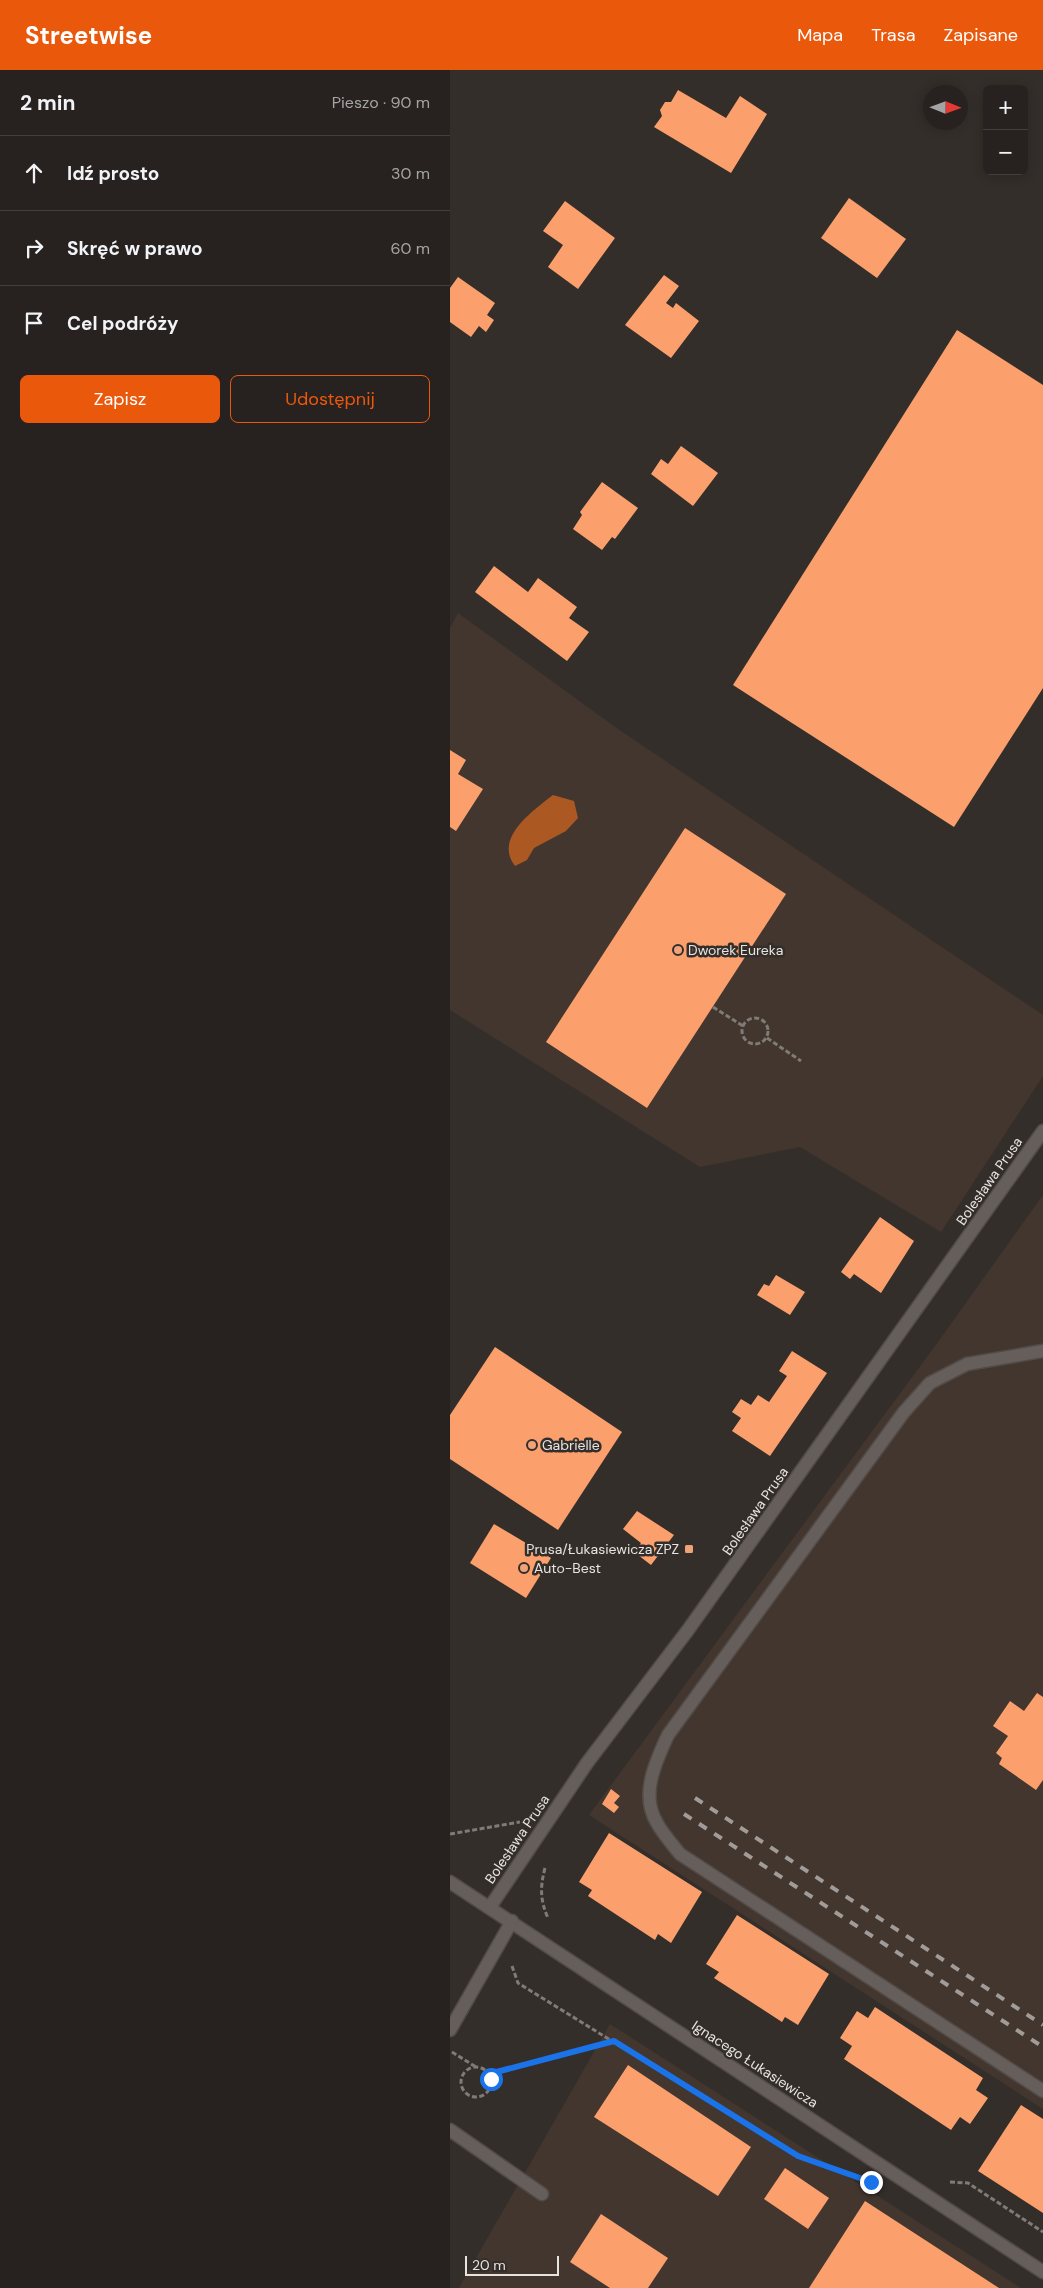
<!DOCTYPE html>
<html lang="pl">
<meta charset="utf-8">
<style>
:root{--surface:#272220;--page:#2f2a29;--text:#f1f3f6;--muted:#a4a4a5;--line:#433f3e;--accent:#ea580c}
body{margin:0;font-family:"DM Sans",sans-serif;background:var(--page);color:var(--text)}
.controls{position:absolute;right:15px;top:15px;display:grid;overflow:hidden;border-radius:8px;box-shadow:0 2px 12px #0003}
.controls button{width:45px;height:45px;display:grid;place-items:center;padding:0;border:0;border-bottom:1px solid var(--line);background:var(--surface);color:var(--text);font:25px sans-serif}
.compass{position:absolute;left:473px;top:15px;width:45px;height:45px;border-radius:50%;background:var(--surface);box-shadow:0 2px 12px #0003;rotate:91deg}
.scale{position:absolute;left:15px;bottom:12px;width:94px;box-sizing:border-box;padding-left:5px;border:2px solid #e7e3e0;border-top:0;font-size:14px;line-height:18px;white-space:nowrap;color:#e7e3e0;-webkit-text-stroke:4px #342e2a;paint-order:stroke}
.stop{position:absolute;width:15px;height:15px;margin:-11px;border:4px solid #1a73e8;border-radius:50%;background:#fff}
.stop.end{background:#1a73e8;border-color:#fff;box-shadow:0 1px 5px #0008}
.list{margin:0;padding:0;list-style:none}
h2{display:flex;justify-content:space-between;align-items:center;height:65px;margin:0;padding:0 20px;font-size:21px}
h2 small{font-size:16px;font-weight:400;color:var(--muted)}
.list li{display:grid;grid-template-columns:32px 1fr auto;gap:15px;align-items:center;box-sizing:border-box;height:75px;padding:0 20px;border-top:1px solid var(--line)}
.list b{display:block;font-size:19px;white-space:nowrap}
.list em{font-size:16px;font-style:normal;color:var(--muted)}
.actions{display:flex;gap:10px;padding:15px 20px}
.actions a{flex:1;padding:11px 0;border:1px solid var(--accent);border-radius:8px;text-align:center;font-size:18px;color:var(--accent)}
.actions .main{background:var(--accent);color:#fff}
.icon{flex:none;width:28px;height:28px;fill:none;stroke:currentColor;stroke-width:2;stroke-linecap:round;stroke-linejoin:round}
.map{position:relative;flex:none;width:593px;height:2218px;overflow:hidden}
header{display:flex;align-items:center;gap:30px;box-sizing:border-box;height:70px;padding:0 25px;background:var(--accent);color:#fff}
header strong{font-size:24px}
nav{display:flex;gap:28px;margin-inline-start:auto;font-size:18px}
main{display:flex}
aside{flex:1;background:var(--surface)}
.map>svg:first-child{display:block}
</style>
<header>
<strong>Streetwise</strong>
<nav><a>Mapa</a><a>Trasa</a><a>Zapisane</a></nav>
</header>
<main>
<aside>
<h2>2 min<small>Pieszo · 90 m</small></h2>
<ul class="list">
<li><svg class="icon" aria-label="ahead" viewBox="0 0 24 24"><path d="M12 20V5M6 11l6-6 6 6"/></svg><div><b>Idź prosto</b></div><em>30 m</em></li>
<li><svg class="icon" aria-label="right" viewBox="0 0 24 24"><path d="M7 20v-9h11M14 6l5 5-5 5"/></svg><div><b>Skręć w prawo</b></div><em>60 m</em></li>
<li><svg class="icon" aria-label="arrive" viewBox="0 0 24 24"><path d="M6 21V4h12l-3 4 3 4H6"/></svg><div><b>Cel podróży</b></div></li>
</ul>
<div class="actions"><a class="main">Zapisz</a><a>Udostępnij</a></div>
</aside>
<div class="map">
<svg width="593" height="2218" viewBox="0 0 593 2218">
<rect width="100%" height="100%" fill="#342e2a"/>
<g fill="#43362f">
<path d="M 8,543 L 165,657 L 593,945 L 593,1006 L 491,1162 L 350,1077 L 250,1097 L 0,940 L 0,558 Z"/>
<path d="M 593,1125 L 593,2039 L 139,1745 L 488,1272 Z"/>
<path d="M 160,1954 L 571,2218 L 9,2218 Z"/>
</g>
<path fill="#ac5823" d="M 103,725 L 124,731 L 128,748 L 116,761 L 84,778 L 77,790 L 65,796 C 43,768 84,740 103,725 Z"/>
<g fill="#fba06d">
<path d="M 228,20 L 276,48 L 290,26 L 317,44 L 281,103 L 204,57 L 212,46 L 210,40 L 215,32 L 221,32 Z"/>
<path d="M 399,128 L 456,169 L 427,208 L 371,168 Z"/>
<path d="M 115,131 L 165,168 L 128,219 L 98,197 L 113,175 L 93,161 Z"/>
<path d="M 214,205 L 229,216 L 216,233 L 223,238 L 226,233 L 249,251 L 221,288 L 175,255 Z"/>
<path d="M 8,207 L 45,233 L 37,245 L 44,250 L 36,262 L 29,256 L 21,267 L 0,252 L 0,218 Z"/>
<path d="M 507,260 L 593,315 L 593,618 L 504,757 L 283,615 Z"/>
<path d="M 231,376 L 268,403 L 243,436 L 201,404 L 211,389 L 218,394 Z"/>
<path d="M 152,412 L 188,438 L 165,469 L 162,467 L 152,480 L 123,459 L 132,445 L 130,442 Z"/>
<path d="M 44,496 L 78,522 L 88,508 L 127,537 L 119,548 L 139,562 L 117,591 L 25,522 Z"/>
<path d="M 0,680 L 16,690 L 8,704 L 33,719 L 6,761 L 0,757 Z"/>
<path d="M 235,758 L 336,824 L 197,1038 L 96,972 Z"/>
<path d="M 430,1147 L 464,1171 L 431,1223 L 404,1204 L 400,1209 L 391,1202 Z"/>
<path d="M 326,1205 L 355,1222 L 340,1245 L 307,1225 L 314,1214 L 319,1216 Z"/>
<path d="M 45,1277 L 172,1362 L 108,1460 L 0,1389 L 0,1345 Z"/>
<path d="M 342,1281 L 377,1303 L 320,1386 L 282,1361 L 291,1348 L 282,1342 L 291,1329 L 301,1335 L 308,1325 L 319,1332 L 337,1306 L 329,1301 Z"/>
<path d="M 187,1441 L 224,1465 L 201,1495 L 184,1482 L 191,1473 L 173,1459 Z"/>
<path d="M 44,1454 L 101,1488 L 76,1528 L 20,1493 Z"/>
<path d="M 587,1623 L 593,1627 L 593,1710 L 586,1720 L 549,1694 L 552,1688 L 546,1683 L 558,1666 L 543,1656 L 560,1631 L 574,1641 Z"/>
<path d="M 161,1719 L 170,1726 L 164,1733 L 169,1737 L 164,1743 L 152,1734 Z"/>
<path d="M 159,1763 L 252,1822 L 221,1873 L 208,1864 L 205,1870 L 138,1826 L 142,1820 L 129,1812 Z"/>
<path d="M 287,1845 L 379,1904 L 348,1955 L 335,1947 L 332,1952 L 264,1908 L 269,1902 L 256,1894 Z"/>
<path d="M 425,1937 L 533,2008 L 526,2020 L 538,2028 L 520,2054 L 510,2047 L 501,2060 L 394,1989 L 402,1976 L 390,1968 L 407,1941 L 418,1948 Z"/>
<path d="M 178,1995 L 301,2077 L 268,2126 L 144,2047 Z"/>
<path d="M 571,2035 L 593,2049 L 593,2143 L 528,2101 Z"/>
<path d="M 335,2098 L 379,2128 L 358,2159 L 314,2129 Z"/>
<path d="M 415,2131 L 549,2218 L 359,2218 Z"/>
<path d="M 151,2144 L 218,2188 L 198,2218 L 160,2218 L 120,2192 Z"/>
</g>
<g fill="none" stroke-linecap="round" stroke-linejoin="round">
<defs>
<g id="service">
<path d="M 593,1281 L 517,1294 L 480,1313 L 454,1342 L 218,1665 C 205,1693 190,1725 207,1753 C 213,1764 222,1774 230,1784 L 593,2021"/>
<path d="M 0,2060 L 92,2124"/>
</g>
<g id="minor">
<path d="M 0,1812 L 593,2202"/>
<path d="M 40,1837 L 137,1693 L 238,1560 L 593,1061"/>
<path d="M 0,1960 L 62,1851"/>
</g>
</defs>
<use href="#service" stroke="#514b48" stroke-width="15"/>
<use href="#minor" stroke="#514b48" stroke-width="15"/>
<g stroke="#807b77" stroke-width="3" stroke-dasharray="5 2.5" stroke-linecap="butt">
<path d="M 263,937 L 293,956"/>
<circle cx="305" cy="961" r="13"/>
<path d="M 317,968 L 351,991"/>
<path d="M 0,1764 L 70,1752"/>
<path d="M 95,1798 C 90,1817 90,1830 98,1848"/>
<path d="M 62,1896 L 68,1913 L 348,2086 L 401,2105"/>
<path d="M 2,1982 L 26,1997"/>
<circle cx="26" cy="2012" r="15"/>
<path d="M 39,2004 L 164,1971"/>
<path d="M 500,2112 L 518,2113 L 593,2162"/>
</g>
<use href="#service" stroke="#665e5b" stroke-width="12"/>
<use href="#minor" stroke="#665e5b" stroke-width="12"/>
<g stroke="#a19c99" stroke-width="4" stroke-dasharray="9 9" stroke-linecap="butt">
<path d="M 245,1728 L 593,1955"/>
<path d="M 234,1744 L 593,1977"/>
</g>
</g>
<g fill="none" stroke-linecap="round" stroke-linejoin="round">
<path stroke="#1a73e8" stroke-width="6" d="M 41,2009 L 39,2004 L 164,1971 L 348,2086 L 421,2112"/>
</g>
<g fill="#f0a278" stroke="#342e2a" stroke-width="2">
<circle cx="228" cy="880" r="5"/>
<circle cx="82" cy="1375" r="5"/>
<rect x="234" y="1474" width="10" height="10" rx="2.5"/>
<circle cx="74" cy="1498" r="5"/>
</g>
<g text-anchor="middle" dominant-baseline="central" stroke-width="5" stroke-linejoin="round" paint-order="stroke">
<g font-size="14" fill="#e7e3e0" stroke="#342e2a" text-anchor="start">
<text x="238" y="880">Dworek Eureka</text>
<text x="92" y="1375">Gabrielle</text>
<text x="229" y="1479" text-anchor="end">Prusa/Łukasiewicza ZPZ</text>
<text x="84" y="1498">Auto-Best</text>
</g>
<g font-size="14" fill="#e7e3e0" stroke="#342e2a">
<text transform="translate(539 1111) rotate(-55)">Bolesława Prusa</text>
<text transform="translate(305 1441) rotate(-55)">Bolesława Prusa</text>
<text transform="translate(67 1769) rotate(-56)">Bolesława Prusa</text>
<text transform="translate(305 1994) rotate(33)">Ignacego Łukasiewicza</text>
</g>
</g>
</svg>
<div class="controls">
<button>+</button>
<button>−</button>
</div>
<svg class="compass" viewBox="-18 -18 36 36"><path d="M0-13l5 13h-10z" fill="#e53935"/><path d="M0 13l5-13h-10z" fill="#a4a4a5"/></svg>
<div class="scale">20 m</div>
<div class="stop" style="left:41px;top:2009px"></div>
<div class="stop end" style="left:421px;top:2112px"></div>
</div>
</main>
